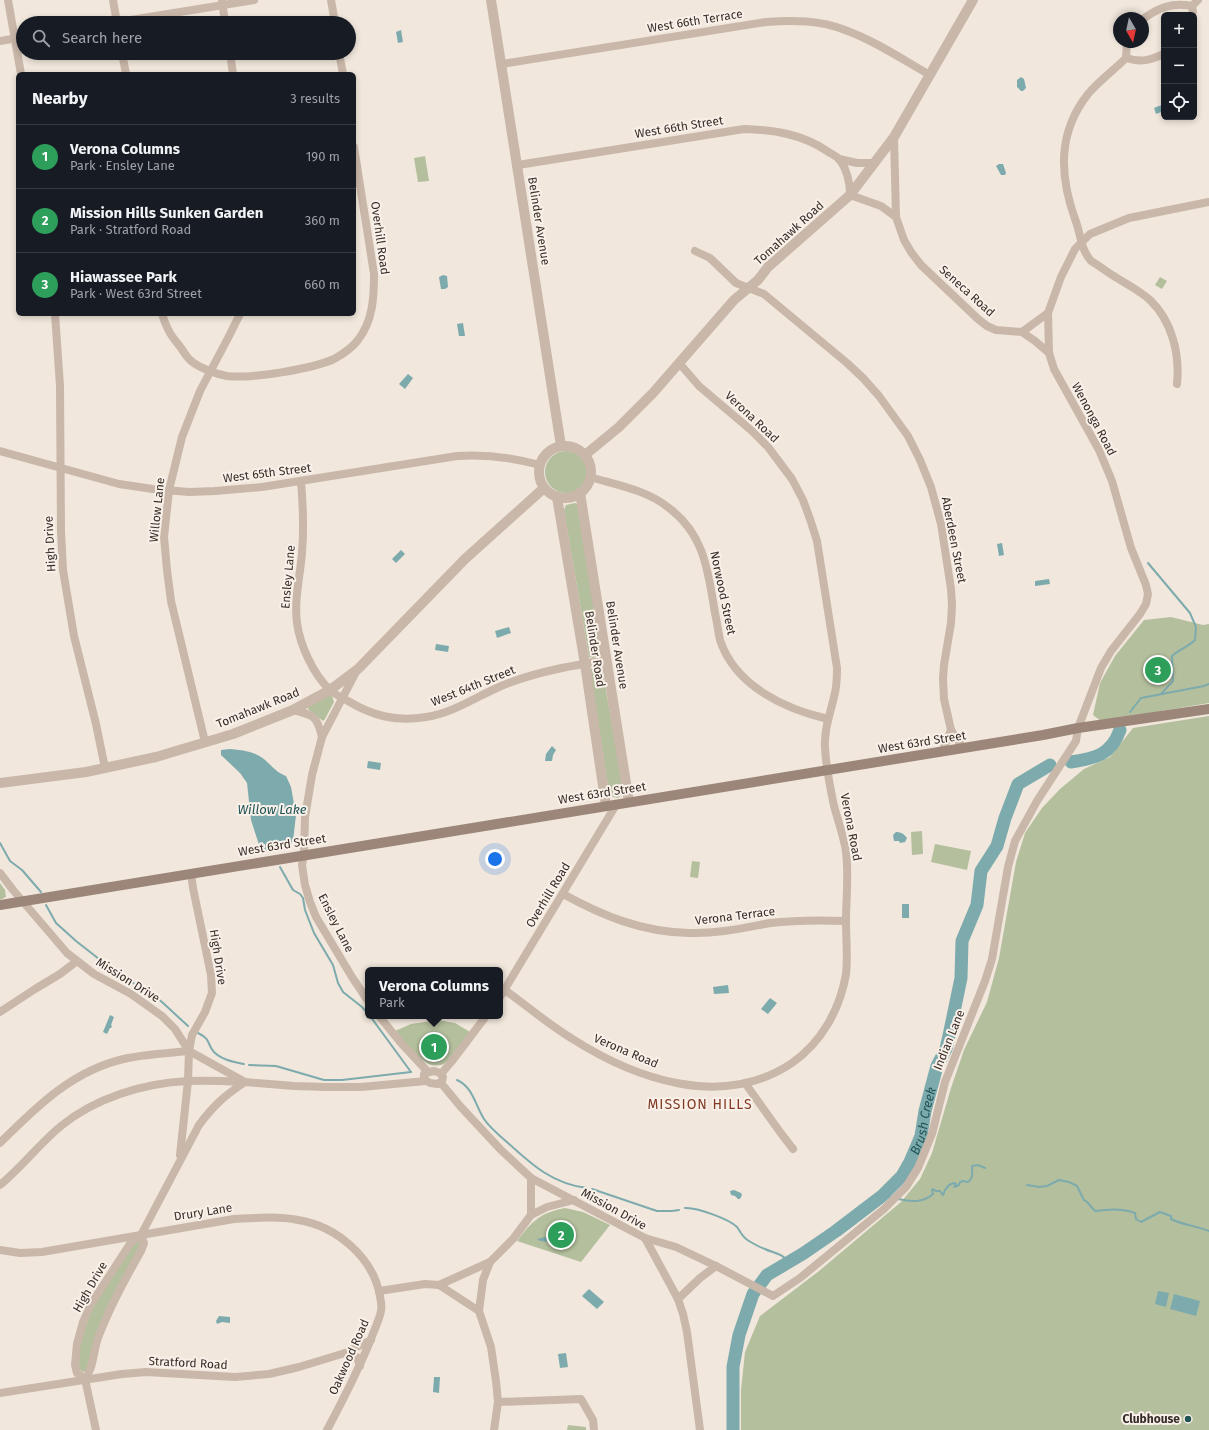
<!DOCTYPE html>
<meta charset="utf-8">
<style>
:root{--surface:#171b24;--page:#242831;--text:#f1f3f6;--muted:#9ea1a6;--line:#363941;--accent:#93abae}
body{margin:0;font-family:"Fira Sans",sans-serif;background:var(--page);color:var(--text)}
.controls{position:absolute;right:12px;top:12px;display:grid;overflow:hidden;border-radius:6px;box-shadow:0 2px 6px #0003}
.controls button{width:36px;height:36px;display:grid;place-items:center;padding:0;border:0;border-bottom:1px solid var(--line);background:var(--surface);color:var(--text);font:20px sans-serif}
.compass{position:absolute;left:1113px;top:12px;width:36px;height:36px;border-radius:50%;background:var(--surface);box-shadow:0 2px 6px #0003;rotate:171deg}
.you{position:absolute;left:495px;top:859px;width:14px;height:14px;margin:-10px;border:3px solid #fff;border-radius:50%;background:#1a73e8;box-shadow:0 0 0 6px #1a73e833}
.badge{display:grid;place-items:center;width:26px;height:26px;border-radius:50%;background:var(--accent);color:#fff;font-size:13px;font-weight:700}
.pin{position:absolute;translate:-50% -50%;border:2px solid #fff;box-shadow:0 1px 4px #0006}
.popup{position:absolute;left:365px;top:967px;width:138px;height:52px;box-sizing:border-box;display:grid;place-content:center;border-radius:6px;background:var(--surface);filter:drop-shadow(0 1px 3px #0005);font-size:13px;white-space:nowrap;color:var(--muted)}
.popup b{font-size:15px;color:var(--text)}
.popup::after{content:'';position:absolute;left:50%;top:100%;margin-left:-8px;border:8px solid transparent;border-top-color:var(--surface)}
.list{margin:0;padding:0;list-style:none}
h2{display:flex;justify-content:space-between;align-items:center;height:52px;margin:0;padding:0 16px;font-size:17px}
h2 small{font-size:13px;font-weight:400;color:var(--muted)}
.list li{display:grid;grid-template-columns:26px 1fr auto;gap:12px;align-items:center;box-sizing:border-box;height:64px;padding:0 16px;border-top:1px solid var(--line)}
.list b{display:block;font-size:15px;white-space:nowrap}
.list p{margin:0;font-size:13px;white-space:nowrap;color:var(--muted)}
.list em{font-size:13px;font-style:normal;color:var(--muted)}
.icon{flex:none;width:22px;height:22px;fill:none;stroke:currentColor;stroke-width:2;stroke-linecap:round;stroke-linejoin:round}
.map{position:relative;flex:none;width:1209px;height:1430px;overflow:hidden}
.search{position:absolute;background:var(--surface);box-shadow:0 2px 6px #0003;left:16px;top:16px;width:340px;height:44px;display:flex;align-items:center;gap:10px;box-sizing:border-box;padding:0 14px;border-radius:22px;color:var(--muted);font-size:15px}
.panel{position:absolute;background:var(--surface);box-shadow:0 2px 6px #0003;left:16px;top:72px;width:340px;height:244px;border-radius:6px}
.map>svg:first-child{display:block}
</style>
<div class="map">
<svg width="1209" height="1430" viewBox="0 0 1209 1430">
<rect width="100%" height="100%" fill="#f1e7dc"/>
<g fill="#b4bf9d">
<path d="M 425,156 L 429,181 L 418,182 L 414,158 Z"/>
<path d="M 1160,277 L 1167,281 L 1162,289 L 1155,285 Z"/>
<circle cx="566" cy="472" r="21"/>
<path d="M 575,503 L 577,504 L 602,655 L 593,658 L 589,657 L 564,510 L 566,505 Z"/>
<path d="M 1171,617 L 1203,625 L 1209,624 L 1209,703 L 1101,721 L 1093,715 L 1100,683 L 1115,656 L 1144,620 Z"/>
<path d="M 593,667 L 602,667 L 624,793 L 618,798 L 613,797 L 609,793 L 590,670 Z"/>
<path d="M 329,695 L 332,696 L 334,702 L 325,719 L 323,721 L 308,709 L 308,707 Z"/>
<path d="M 1209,716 L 1209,1430 L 741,1430 L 741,1390 L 745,1352 L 760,1316 L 819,1271 L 901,1202 L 920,1179 L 932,1153 L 951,1088 L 964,1050 L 987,1002 L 999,958 L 1016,862 L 1025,833 L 1042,808 L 1060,789 L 1084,769 L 1110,757 L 1133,728 Z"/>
<path d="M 922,831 L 923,854 L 912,855 L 911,832 Z"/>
<path d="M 935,844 L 971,851 L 967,870 L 931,862 Z"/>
<path d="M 692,861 L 700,862 L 698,878 L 690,877 Z"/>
<path d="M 0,883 L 5,890 L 6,897 L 0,900 Z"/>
<path d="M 438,1020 L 455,1023 L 470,1032 C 464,1041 452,1062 441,1065 C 439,1065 434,1066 432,1065 C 423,1064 401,1039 395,1031 L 411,1024 Z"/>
<path d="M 565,1208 L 583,1212 L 610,1225 L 581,1262 L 517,1241 C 532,1221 540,1213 565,1208 Z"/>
<path d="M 136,1241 L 141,1242 L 88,1363 L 86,1371 L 83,1372 C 77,1369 79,1361 79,1355 C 83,1312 113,1276 136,1241 Z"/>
<path d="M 568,1425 L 586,1427 L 586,1430 L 567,1430 Z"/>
</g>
<g fill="#7dabad">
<path d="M 401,30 L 403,42 L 398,43 L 396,32 Z"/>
<path d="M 1021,77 L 1024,79 L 1026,88 L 1023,91 L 1021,91 L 1017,87 L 1017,80 Z"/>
<path d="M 1164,104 L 1164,111 L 1156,114 L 1154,108 Z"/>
<path d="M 999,164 L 1003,164 L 1006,173 L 1005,175 L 1001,175 L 996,166 Z"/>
<path d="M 443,275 L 447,276 L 448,287 L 445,289 L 441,289 L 439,277 Z"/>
<path d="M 463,323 L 465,336 L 459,336 L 457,324 Z"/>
<path d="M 408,374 L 413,378 L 405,389 L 399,384 Z"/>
<path d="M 1002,543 L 1004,555 L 999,556 L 997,544 Z"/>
<path d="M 401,550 L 405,554 L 396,563 L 392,559 Z"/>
<path d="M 1049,579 L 1050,584 L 1035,586 L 1035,581 Z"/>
<path d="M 509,627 L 511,633 L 497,638 L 495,631 Z"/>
<path d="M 436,644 L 449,646 L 448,652 L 435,650 Z"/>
<path d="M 552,746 L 556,750 L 553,755 L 552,761 L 545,761 L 546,754 Z"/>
<path d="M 230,749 C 240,750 252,751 261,757 C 270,763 275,772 286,776 L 291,787 L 296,815 L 293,841 L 286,849 L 279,851 L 261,851 L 251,820 L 247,783 L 240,773 L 221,755 L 221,750 Z"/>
<path d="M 368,761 L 381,763 L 380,770 L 367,768 Z"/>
<path d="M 896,832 C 901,832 904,834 907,838 L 905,842 L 900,843 L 899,841 L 894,841 L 893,835 Z"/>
<rect x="902" y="904" width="7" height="14"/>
<path d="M 728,985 L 729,993 L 714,994 L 713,987 Z"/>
<path d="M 770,998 L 777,1003 L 768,1014 L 761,1009 Z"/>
<path d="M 110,1015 L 114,1017 L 111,1025 L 112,1026 L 111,1028 L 110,1028 L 107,1034 L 103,1032 Z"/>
<path d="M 734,1190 L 741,1193 L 742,1195 L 740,1199 L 738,1199 L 735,1196 L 731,1195 L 730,1191 Z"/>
<path d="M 557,1234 L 564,1242 L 563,1244 L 540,1241 L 537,1239 Z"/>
<path d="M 589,1289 L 604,1302 L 597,1309 L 582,1296 Z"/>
<path d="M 1158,1291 L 1169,1293 L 1166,1307 L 1155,1304 Z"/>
<path d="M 1174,1294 L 1200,1301 L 1196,1316 L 1170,1309 Z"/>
<path d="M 219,1316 L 230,1317 L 230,1323 L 222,1322 L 217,1324 L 216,1321 Z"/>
<path d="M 566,1353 L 568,1367 L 560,1368 L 558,1354 Z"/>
<path d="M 434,1377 L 440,1377 L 439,1393 L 433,1392 Z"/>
</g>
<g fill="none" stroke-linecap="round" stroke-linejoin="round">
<g stroke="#7dabad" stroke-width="2">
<path d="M 1148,563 L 1190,613 L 1196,627 L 1195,640 C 1188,647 1180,649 1172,656 L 1173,681 L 1161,694"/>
<path d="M 1130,712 L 1141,698 L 1204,686 L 1209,684"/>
<path d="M 0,843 L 10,861 L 22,870 L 41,892"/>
<path d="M 280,867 L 293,890 L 300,894 L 303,898 L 305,910 L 314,933 L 333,965 L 338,983 L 343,992 L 362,1007 L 368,1014"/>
<path d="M 46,905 L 56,923 L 76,941 L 122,977 L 146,990 L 162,1002 L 188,1026"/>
<path d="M 370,1016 L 411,1072"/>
<path d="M 198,1033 C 212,1040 206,1043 214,1052 C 222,1060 234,1062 244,1064"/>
<path d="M 249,1065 L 276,1066 L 324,1080 L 342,1080 L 411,1072"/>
<path d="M 457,1080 C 473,1087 475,1105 484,1119 C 490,1128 500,1136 508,1143 C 532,1165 553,1184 587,1188"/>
<path d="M 1027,1185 L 1039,1187 L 1047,1186 L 1059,1180 L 1069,1182 L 1077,1186 L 1084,1200 L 1087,1202 L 1095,1211 C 1108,1209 1123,1208 1135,1213 L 1136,1219 L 1141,1222 L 1160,1212 L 1171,1216 L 1171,1219 C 1183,1225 1197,1226 1209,1231"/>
<path d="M 592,1189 L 657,1211 L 672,1211 L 679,1210"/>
<path d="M 882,1196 L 892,1198"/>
<path d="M 898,1199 C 911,1202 923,1203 933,1194 L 932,1190 L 933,1189 L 936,1191 L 940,1191 L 942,1194 L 943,1195 C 945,1189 948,1184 954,1183 L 956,1184 L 954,1187 L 959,1185 L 960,1182 L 963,1181 L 968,1182 C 974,1178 972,1172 972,1166 L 978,1165 L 985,1168"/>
<path d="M 685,1208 C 696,1207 729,1219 737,1227 C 741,1232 742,1237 749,1241 C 754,1244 759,1247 765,1249 C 773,1253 784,1254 788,1262"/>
</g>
<g stroke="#7dabad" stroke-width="13">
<path d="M 1071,762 C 1096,758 1111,755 1120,730"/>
<path id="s1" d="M 733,1430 L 733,1367 L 739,1335 L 753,1294 L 767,1275 L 804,1253 L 836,1231 L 882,1196 L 902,1176 L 910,1162 L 921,1136 L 925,1111 L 937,1066 L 946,1049 L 950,1031 L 961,978 L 962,941 L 977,905 L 981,871 L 997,846 L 1005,818 L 1018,784 L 1050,765"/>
</g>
<g stroke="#c9b7a9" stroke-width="8">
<path d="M 8,0 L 21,74"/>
<path d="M 113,0 L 117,23"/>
<path d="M 222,0 L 225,23"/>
<path d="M 331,0 L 335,23"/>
<path d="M 1192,6 L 1193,11 L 1192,15"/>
<path d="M 1192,6 L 1198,0"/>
<path d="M 1143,19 C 1158,8 1172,2 1192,6"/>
<path d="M 112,23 L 254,0"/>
<path d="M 0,41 L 23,37"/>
<path d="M 122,53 L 126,74"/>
<path d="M 230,53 L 233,74"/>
<path d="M 339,53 L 343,74"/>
<path d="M 1126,58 C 1114,70 1099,81 1088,94 C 1058,132 1059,174 1075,219 C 1081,234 1080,248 1091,261 C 1100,266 1108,273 1117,278 C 1128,285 1140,291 1150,300 C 1172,321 1180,354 1177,384"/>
<path d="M 1126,58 C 1142,63 1150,60 1164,54"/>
<path d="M 1126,58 L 1127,42"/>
<path d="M 502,64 L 766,22 C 793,20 820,20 845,30 C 875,41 902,59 930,75"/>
<path d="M 894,137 L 896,217"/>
<path d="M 839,159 L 857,163 L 875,163"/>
<path d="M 518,165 L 744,129 C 774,130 802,134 827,151 C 831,154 837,156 840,160 C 847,170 850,183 850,195 L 881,206 L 896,217 L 904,240 L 911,252 L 921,265 L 978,319 L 987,326 L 996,330 L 1022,332 L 1048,313"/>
<path d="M 695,251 L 710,258 L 736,283 L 764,294 L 847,363 L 863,378 L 879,396 L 908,436 L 920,460 L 931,487 L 941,524 L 951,589 L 952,605 L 951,623 L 944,665 L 943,679 L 944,699 L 951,730 L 963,748"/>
<path d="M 55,314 L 60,386 L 61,531 L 63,570 L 74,636 L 96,724 L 105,768"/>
<path d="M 162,314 C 164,320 166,326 169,331 C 172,338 179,344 183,351 C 185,354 188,358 190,360 C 199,368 216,374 227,376 C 251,379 312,369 334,359 C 343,354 352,348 358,340 C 373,321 374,297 374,274 L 354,147"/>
<path d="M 1022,332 L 1035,341 L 1049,353"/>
<path d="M 0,451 L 119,484 L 153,489 L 189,492 L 215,491 L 262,487 L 457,456 C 487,454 511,457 540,465"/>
<path d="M 590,477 C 617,485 647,490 669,508 C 705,535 708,572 715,613 C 717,622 718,631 720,640 C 735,686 785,709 828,719"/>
<path d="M 301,481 C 303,505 304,529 302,553 C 300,577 294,599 297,623 C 300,645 313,674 330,690 C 334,694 342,698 348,701 C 373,716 396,722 426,717 C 453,713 476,697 501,686 C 535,672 570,666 606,660"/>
<path d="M 356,672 L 322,737 L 312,775 L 305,817 L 304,854 L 302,865 L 305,885 L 310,902 L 316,917 L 352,977 L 368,1001"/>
<path d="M 293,710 C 314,715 317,716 322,737"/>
<path d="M 205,742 L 171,601 L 167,570 L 164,537 L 169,490 L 182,437 L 200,391 L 228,338 L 240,314"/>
<path d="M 942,752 L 951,730"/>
<path d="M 0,873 L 13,890 L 67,953 L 94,974 L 131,994 L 162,1016 L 175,1029 L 189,1051 L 245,1082 L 294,1086 L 326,1087 L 361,1087 L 426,1081"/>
<path d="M 563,894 C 603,916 642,932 689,933 C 717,934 743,928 770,923 C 795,920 820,920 846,921"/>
<path d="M 505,990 C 527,1006 548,1024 571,1038 C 635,1079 722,1110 792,1063 C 822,1042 840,1009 846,974 C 848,957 846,939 846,922 C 846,899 849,876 846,852 C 844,837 838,821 834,806 C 830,787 826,767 825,748 C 824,730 830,714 834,697 C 837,687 837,678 837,668 L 817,541 L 810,519 L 803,500 L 792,479 L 768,447 L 752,431 L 699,386 L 680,364"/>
<path d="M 500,997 L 616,805"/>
<path d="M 0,1012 L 35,989 L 60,974 L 77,961"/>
<path d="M 379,1016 L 401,1043 L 428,1072"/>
<path d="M 434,1071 L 440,1073 L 443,1077 L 442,1081 L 438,1084 L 430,1083 L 424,1079 L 424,1074 L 429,1072 Z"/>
<path d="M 441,1074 L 452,1061 L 486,1016"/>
<path d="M 441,1083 L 460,1106 L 501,1150 L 531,1178 L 645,1238 L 678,1299 L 683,1314 L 687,1332 L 700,1430"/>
<path d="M 745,1083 L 780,1132 L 793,1149"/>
<path d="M 0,1143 C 37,1106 74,1069 128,1058 C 148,1054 169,1053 189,1051"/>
<path d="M 180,1155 L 188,1081 L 189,1051 L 192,1035 L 205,1012 L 212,993 L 211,975 L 193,888 L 191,873"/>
<path d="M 0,1185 C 22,1167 39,1144 61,1126 C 95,1098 144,1083 188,1081 C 206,1080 225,1081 243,1082"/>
<path d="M 531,1215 L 547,1207 L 574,1200"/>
<path d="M 645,1238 L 676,1247 L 716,1266 L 773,1296 L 800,1278 L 884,1209 L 906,1187 L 918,1168 L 932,1134 L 945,1082 L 985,981 L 992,959 L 1008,867 L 1015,841 L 1037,801 L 1076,741 L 1078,728 L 1101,668 L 1111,651 L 1140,614 L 1146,604 L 1148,594 L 1146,585 L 1131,548 L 1112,481 L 1099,450 L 1054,369 L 1049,353 L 1048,313 L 1061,277 L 1075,249 L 1090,234 L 1129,218 L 1209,202"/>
<path d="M 0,1250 L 20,1253 L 42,1252 L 234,1219 C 255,1218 277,1216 298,1220 C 336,1226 373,1257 380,1296 C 381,1301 382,1306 381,1311 C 379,1321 374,1330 371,1339 C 358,1371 343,1400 327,1430"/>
<path d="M 439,1285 L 479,1311 L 491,1347 L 496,1381 L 498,1402 L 494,1430"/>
<path d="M 379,1291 L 425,1284 L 439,1285 L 490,1262 L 513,1239 L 531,1215 L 531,1178"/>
<path d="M 678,1299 L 700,1278 L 716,1266"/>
<path d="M 479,1311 L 483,1280 L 490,1262"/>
<path d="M 345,1353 L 357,1357 L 360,1366"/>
<path d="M 85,1379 C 94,1367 93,1352 98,1338 C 109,1308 125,1279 141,1251 L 144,1243 L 141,1235"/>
<path d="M 0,1393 L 122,1374 L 146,1372 L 235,1377 L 269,1374 L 299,1367 L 345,1353 L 371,1340"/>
<path d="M 498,1402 L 581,1399 L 593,1420 L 594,1430"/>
<path d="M 96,1430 L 85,1379 L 77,1373 L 75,1365 L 77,1344 L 83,1322 L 91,1304 L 130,1244 L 141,1235 L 199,1125 C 214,1105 224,1096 245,1082"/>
</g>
<g stroke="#c9b7a9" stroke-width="10">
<path d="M 491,0 L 561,446"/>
<circle cx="565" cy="472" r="26"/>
<path d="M 585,455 L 619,427 L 653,393 L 734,300 L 758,280 L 768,267 L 850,195 L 894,137 L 973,0"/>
<path d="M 580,493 L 629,802"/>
<path d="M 557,497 L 585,664 L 606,806"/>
<path d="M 0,783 L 86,772 L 156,757 L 233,734 L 293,710 L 330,690 L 358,669 L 465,559 L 544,488"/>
</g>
<path stroke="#9c867a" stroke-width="10" d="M 0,905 L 1043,735 L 1078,728 L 1209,709"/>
</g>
<circle fill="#205356" stroke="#f9f1e9" stroke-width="1.5" cx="1188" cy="1419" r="4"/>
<g text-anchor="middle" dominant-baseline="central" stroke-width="4" stroke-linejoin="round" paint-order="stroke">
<g font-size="12" fill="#362d28" stroke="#f9f1e9">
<text transform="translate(695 21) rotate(-9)">West 66th Terrace</text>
<text transform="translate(679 127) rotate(-9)">West 66th Street</text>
<text transform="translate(539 221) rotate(81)">Belinder Avenue</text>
<text transform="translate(789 233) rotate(-42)">Tomahawk Road</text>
<text transform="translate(380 238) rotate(82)">Overhill Road</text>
<text transform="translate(967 291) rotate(42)">Seneca Road</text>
<text transform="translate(752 417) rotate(43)">Verona Road</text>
<text transform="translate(1094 419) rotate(62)">Wenonga Road</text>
<text transform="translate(267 473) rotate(-7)">West 65th Street</text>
<text transform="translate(157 510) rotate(-84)">Willow Lane</text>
<text transform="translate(954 540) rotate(79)">Aberdeen Street</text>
<text transform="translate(50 544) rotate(-93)">High Drive</text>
<text transform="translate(288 577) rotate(-85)">Ensley Lane</text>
<text transform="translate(723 593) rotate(78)">Norwood Street</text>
<text transform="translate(617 645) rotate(81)">Belinder Avenue</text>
<text transform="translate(595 649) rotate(81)">Belinder Road</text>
<text transform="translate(473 686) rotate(-22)">West 64th Street</text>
<text transform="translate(258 708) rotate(-22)">Tomahawk Road</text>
<text transform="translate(922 742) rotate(-9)">West 63rd Street</text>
<text transform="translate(602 793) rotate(-9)">West 63rd Street</text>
<text transform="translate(851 827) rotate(79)">Verona Road</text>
<text transform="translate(282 845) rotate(-9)">West 63rd Street</text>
<text transform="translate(548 895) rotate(-59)">Overhill Road</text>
<text transform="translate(735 916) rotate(-7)">Verona Terrace</text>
<text transform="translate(336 923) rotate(63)">Ensley Lane</text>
<text transform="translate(218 957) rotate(81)">High Drive</text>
<text transform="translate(128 980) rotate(32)">Mission Drive</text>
<text transform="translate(949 1040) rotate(-68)">Indian Lane</text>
<text transform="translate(626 1051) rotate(23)">Verona Road</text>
<text transform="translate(614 1209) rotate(29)">Mission Drive</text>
<text transform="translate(203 1212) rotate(-9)">Drury Lane</text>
<text transform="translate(90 1287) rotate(-60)">High Drive</text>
<text transform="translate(349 1357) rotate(-66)">Oakwood Road</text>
<text transform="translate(188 1363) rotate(3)">Stratford Road</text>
</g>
<g font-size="12" font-weight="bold" fill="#362d28" stroke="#f9f1e9" text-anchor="end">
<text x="1180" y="1419">Clubhouse</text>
</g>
<g font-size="13" font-style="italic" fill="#205356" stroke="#f9f1e9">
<text x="272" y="809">Willow Lake</text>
<text stroke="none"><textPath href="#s1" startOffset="390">Brush Creek</textPath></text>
</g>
<g font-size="14" letter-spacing="1" fill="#813a25" stroke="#f9f1e9">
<text x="700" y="1104">MISSION HILLS</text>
</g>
</g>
</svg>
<div class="controls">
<button>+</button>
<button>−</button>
<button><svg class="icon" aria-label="locate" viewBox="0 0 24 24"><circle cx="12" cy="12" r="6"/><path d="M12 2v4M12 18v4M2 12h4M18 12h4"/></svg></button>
</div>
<svg class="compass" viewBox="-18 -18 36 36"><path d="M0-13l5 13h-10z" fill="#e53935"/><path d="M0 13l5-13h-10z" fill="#9ea1a6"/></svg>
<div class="you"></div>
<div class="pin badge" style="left:434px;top:1047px;background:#2e9e5b">1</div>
<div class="popup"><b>Verona Columns</b>Park</div>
<div class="pin badge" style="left:561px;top:1235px;background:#2e9e5b">2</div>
<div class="pin badge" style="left:1158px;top:670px;background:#2e9e5b">3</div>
<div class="search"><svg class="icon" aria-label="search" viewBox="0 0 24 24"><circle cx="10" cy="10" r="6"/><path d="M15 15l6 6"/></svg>Search here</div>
<section class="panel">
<h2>Nearby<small>3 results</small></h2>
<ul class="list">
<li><span class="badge" style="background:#2e9e5b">1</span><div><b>Verona Columns</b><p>Park · Ensley Lane</p></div><em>190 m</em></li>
<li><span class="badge" style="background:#2e9e5b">2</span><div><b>Mission Hills Sunken Garden</b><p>Park · Stratford Road</p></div><em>360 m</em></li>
<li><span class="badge" style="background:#2e9e5b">3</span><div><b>Hiawassee Park</b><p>Park · West 63rd Street</p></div><em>660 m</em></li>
</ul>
</section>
</div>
